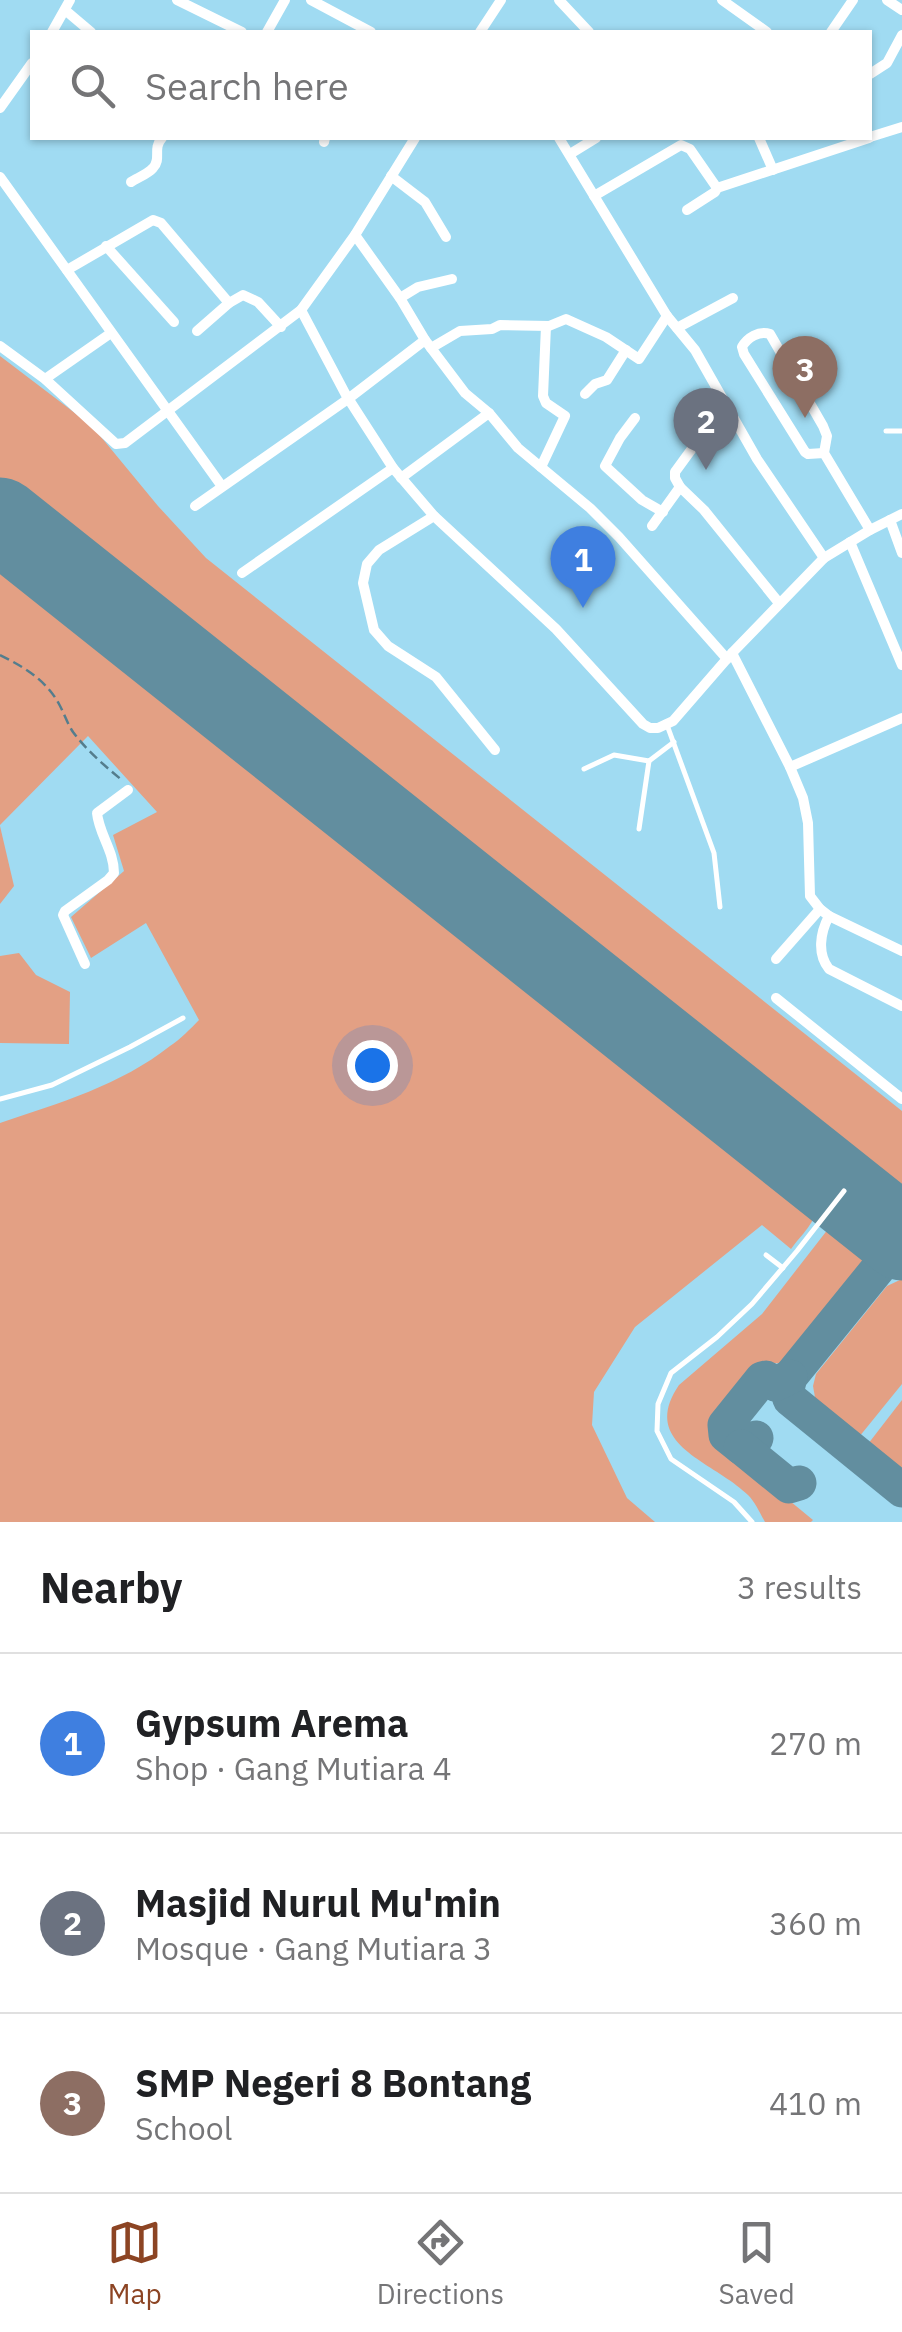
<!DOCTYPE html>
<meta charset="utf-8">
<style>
:root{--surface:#fff;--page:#f6f6f6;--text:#202124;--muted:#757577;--line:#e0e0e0;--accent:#8c4423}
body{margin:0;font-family:"IBM Plex Sans",sans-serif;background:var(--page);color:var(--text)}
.you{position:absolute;left:372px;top:1065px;width:35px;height:35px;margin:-25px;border:8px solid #fff;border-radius:50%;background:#1a73e8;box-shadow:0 0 0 15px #1a73e833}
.badge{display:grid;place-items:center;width:65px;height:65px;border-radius:50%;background:var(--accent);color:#fff;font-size:32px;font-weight:700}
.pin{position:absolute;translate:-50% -82px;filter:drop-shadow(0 2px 5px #0008)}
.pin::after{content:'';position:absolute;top:52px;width:35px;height:30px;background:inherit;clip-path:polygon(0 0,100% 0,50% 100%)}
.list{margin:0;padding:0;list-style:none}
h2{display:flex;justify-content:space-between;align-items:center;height:130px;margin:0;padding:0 40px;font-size:42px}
h2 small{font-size:32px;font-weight:400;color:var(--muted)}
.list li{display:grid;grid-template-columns:65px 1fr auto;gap:30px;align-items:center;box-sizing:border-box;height:180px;padding:0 40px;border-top:2px solid var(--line)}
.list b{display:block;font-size:38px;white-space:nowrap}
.list p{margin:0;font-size:32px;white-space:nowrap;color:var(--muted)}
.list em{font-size:32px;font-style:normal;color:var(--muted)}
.icon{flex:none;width:55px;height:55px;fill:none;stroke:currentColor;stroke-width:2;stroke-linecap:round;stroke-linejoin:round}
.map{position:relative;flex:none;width:902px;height:1522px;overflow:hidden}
.search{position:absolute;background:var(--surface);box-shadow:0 2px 8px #0004;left:30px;right:30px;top:30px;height:110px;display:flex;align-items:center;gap:25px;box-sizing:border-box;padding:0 35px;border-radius:0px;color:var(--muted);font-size:38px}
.sheet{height:670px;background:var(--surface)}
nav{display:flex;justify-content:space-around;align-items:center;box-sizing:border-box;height:140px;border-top:2px solid var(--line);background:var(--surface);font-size:28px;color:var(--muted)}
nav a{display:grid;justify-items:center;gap:5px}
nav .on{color:var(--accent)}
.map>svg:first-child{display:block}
</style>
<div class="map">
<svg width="902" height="1522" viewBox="0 0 902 1522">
<rect width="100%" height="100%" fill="#a0dbf2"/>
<g fill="#e3a084">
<path d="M 0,356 L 92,426 L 158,506 L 206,558 L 902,1111 L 902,1210 L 0,492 Z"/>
<path d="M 0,548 L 815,1197 C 822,1218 803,1232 791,1249 L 762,1225 L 635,1327 L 594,1392 L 592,1425 L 627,1498 L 655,1522 L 0,1522 L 0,1123 C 59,1103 121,1085 170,1046 C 181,1039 190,1029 199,1020 L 146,923 L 91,958 L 71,917 L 124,871 L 113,835 L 157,812 L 88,736 L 0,825 Z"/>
<path d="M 0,826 L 14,886 L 0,904 Z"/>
<path d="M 19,953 L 36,975 L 70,992 L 69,1044 L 0,1043 L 0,956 Z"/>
<path d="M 841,1222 L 848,1222 L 868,1238 L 871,1249 L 871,1260 L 868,1269 L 798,1355 C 788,1363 780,1364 767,1363 L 710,1435 L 813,1520 L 811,1522 L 765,1522 C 760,1513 755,1502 748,1495 C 714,1461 638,1445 679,1385 L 762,1314 L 832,1224 Z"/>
<path d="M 902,1279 L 902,1384 L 859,1437 L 816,1403 L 813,1386 L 816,1374 L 887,1286 Z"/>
<path d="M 902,1400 L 902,1472 L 868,1444 Z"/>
</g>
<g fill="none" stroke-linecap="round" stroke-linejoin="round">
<g stroke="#628e9f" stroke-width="35">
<path d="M 885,1224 L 889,1244 L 889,1255 L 902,1251"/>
<path d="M 889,1255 L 790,1377 L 787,1389 L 790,1399 L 902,1490"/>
<path d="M 756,1438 L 747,1446 L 741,1447 L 726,1435 L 725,1425 L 762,1379 L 766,1378 L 775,1384 L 790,1377"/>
<path d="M 741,1447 L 789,1486 L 799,1483"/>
</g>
<path stroke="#628e9f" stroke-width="85" d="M 0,520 L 902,1238"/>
<path stroke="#547d8d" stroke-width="2.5" stroke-dasharray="10 5" stroke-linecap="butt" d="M 0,655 C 24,667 46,680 59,704 C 64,713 67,723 73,732 C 87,751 105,766 123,781"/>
<g stroke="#fff" stroke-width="5">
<path d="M 886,431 L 902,431"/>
<path d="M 667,725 L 714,853 L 720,907"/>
<path d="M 584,769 L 614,755 L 649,761 L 674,742"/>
<path d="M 639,829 L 649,761"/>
<path d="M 0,1099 L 52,1085 L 130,1047 L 183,1018"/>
<path d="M 766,1255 L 783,1268"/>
<path d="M 752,1522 L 734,1502 L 671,1459 L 657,1431 L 658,1404 L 671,1373 L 717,1337 L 752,1304 L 797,1251 L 844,1191"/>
</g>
<g stroke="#fff" stroke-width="10">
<path d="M 177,0 L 242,32"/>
<path d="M 311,0 L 371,32"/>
<path d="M 559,0 L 589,32"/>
<path d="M 722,0 L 767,32"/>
<path d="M 887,0 L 902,10"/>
<path d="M 65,10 L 91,32"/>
<path d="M 52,32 L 70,0"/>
<path d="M 267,32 L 285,0"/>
<path d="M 480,32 L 501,0"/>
<path d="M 831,32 L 853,0"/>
<path d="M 870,74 L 887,63 L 902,35"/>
<path d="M 0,108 L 32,63"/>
<path d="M 870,137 L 902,127"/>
<path d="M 559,138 L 667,316 L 695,350 L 757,459 L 824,558"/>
<path d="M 759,138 L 773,170"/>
<path d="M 324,142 L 325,138"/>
<path d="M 570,154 L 596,138"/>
<path d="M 391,176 L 425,202 L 446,237"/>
<path d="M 0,177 L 221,485"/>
<path d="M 131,182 C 137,178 148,174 153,168 C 162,159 152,149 162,138"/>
<path d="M 594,196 L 681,145 L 690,149 L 717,188 L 869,138"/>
<path d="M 687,210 L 715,192 L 717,188"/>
<path d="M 355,235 L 400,298 L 425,340 L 465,393 L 489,413 L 518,448 L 590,508 L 619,537 L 727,659"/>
<path d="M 106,246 L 174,322"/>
<path d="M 67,270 L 153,220 L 161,223 L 229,303"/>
<path d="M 400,298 L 418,287 L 452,279"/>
<path d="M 301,310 L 346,395 L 393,468 L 434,516 L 556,629 L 643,724 L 650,728 L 658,728 L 673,721 L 732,653 L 824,558 L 870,530 L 902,514"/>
<path d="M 677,328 L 733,298"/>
<path d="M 197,331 L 229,303 L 243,295 L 258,302 L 281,327"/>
<path d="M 0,346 L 45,379 L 116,444 L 125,443 L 301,310 L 355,235 L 415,138"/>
<path d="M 431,348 L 460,331 L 492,329 L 500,325 L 549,326 L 566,319 L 606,337 L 639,359 L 667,316"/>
<path d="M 45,379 L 111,333"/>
<path d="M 585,394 L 595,384 L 607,380 L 626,350"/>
<path d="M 635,418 L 620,438 L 605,466 L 642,500 L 663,512"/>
<path d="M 824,453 L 827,436 L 823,426 L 770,334 C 759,330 747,338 742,347 L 744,354 L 805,452 L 808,454 L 824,453 L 870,530"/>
<path d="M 541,467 L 565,416 L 546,403 L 543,396 L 546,326"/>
<path d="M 401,478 L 489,413"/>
<path d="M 680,487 L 675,478 L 675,472 L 710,424 L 731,413"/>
<path d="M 195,506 L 348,399 L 425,340"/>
<path d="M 434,516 L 379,550 L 367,564 L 363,583 L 374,630 L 388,646 L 436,677 L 495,750"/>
<path d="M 890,520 L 902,553"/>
<path d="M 652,526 L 680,487 L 704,510 L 779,603"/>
<path d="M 850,542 L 902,665"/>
<path d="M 242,573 L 393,468"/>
<path d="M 732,653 L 790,767 L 803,798 L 808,823 L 810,896 L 820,909 L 829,916 L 902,951"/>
<path d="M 790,767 L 902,718"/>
<path d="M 829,916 C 820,933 817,954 829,969 L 902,1006"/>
<path d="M 776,959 L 820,909"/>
<path d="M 85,964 L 63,915 L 65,911 L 108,880 L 114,873 C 114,851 99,834 97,813 L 128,790"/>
<path d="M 776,998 L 902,1099"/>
</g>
</g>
</svg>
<div class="you"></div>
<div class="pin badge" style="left:583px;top:608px;background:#3f7fe0">1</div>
<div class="pin badge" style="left:706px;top:470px;background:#6b7280">2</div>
<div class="pin badge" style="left:805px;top:418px;background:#8d6e63">3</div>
<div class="search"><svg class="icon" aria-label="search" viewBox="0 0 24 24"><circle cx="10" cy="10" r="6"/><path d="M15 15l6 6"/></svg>Search here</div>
</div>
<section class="sheet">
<h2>Nearby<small>3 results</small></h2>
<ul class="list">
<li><span class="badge" style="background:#3f7fe0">1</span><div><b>Gypsum Arema</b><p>Shop · Gang Mutiara 4</p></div><em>270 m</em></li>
<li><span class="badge" style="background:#6b7280">2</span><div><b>Masjid Nurul Mu'min</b><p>Mosque · Gang Mutiara 3</p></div><em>360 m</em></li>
<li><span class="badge" style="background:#8d6e63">3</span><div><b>SMP Negeri 8 Bontang</b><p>School</p></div><em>410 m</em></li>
</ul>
</section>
<nav>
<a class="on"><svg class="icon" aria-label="map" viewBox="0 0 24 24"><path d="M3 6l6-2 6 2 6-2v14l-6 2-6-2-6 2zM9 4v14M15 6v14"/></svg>Map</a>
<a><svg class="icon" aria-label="directions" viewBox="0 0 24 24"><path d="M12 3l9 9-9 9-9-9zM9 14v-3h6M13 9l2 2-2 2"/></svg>Directions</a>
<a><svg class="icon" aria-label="saved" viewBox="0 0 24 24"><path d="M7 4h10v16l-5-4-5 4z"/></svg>Saved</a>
</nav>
